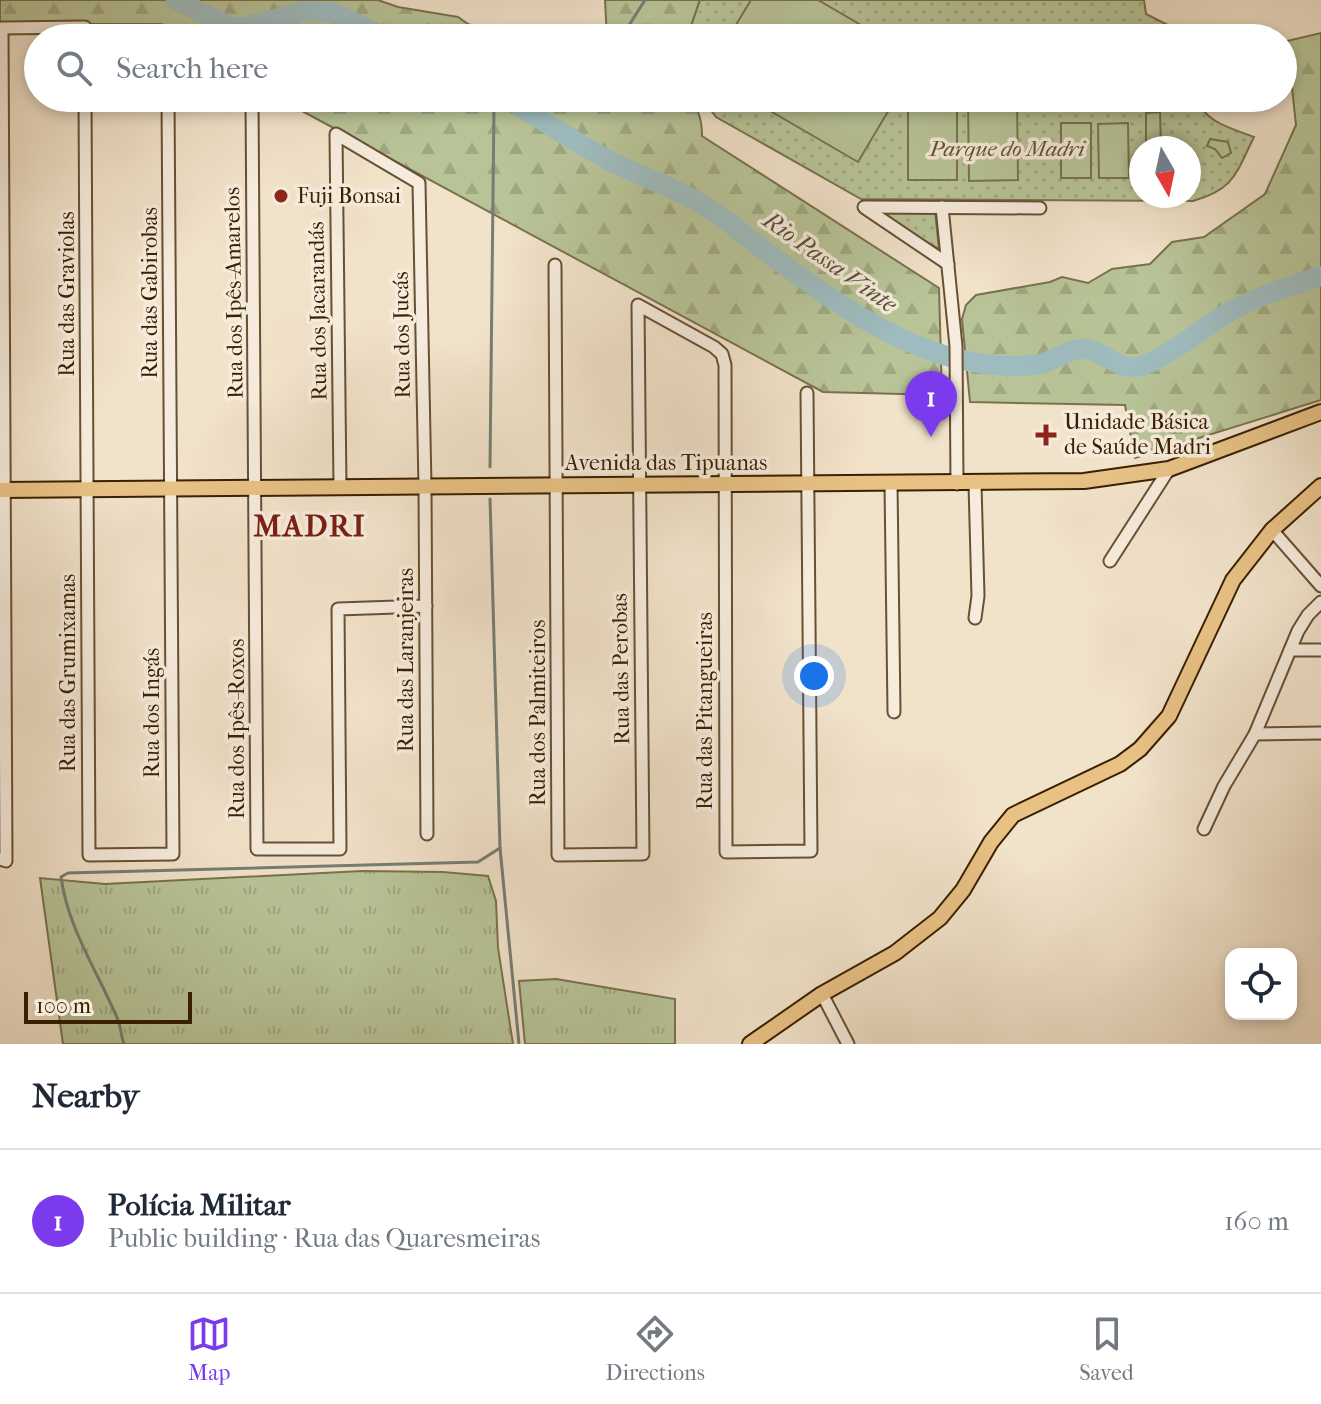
<!DOCTYPE html>
<meta charset="utf-8">
<style>
:root{--surface:#fff;--page:#f6f6f7;--text:#1f2937;--muted:#747a83;--line:#e0e1e3;--accent:#7c3aed}
body{margin:0;font-family:"IM FELL French Canon",serif;background:var(--page);color:var(--text)}
.controls{position:absolute;right:24px;bottom:24px;display:grid;overflow:hidden;border-radius:16px;box-shadow:0 4px 12px #0003}
.controls button{width:72px;height:72px;display:grid;place-items:center;padding:0;border:0;border-bottom:2px solid var(--line);background:var(--surface);color:var(--text);font:40px sans-serif}
.compass{position:absolute;left:1129px;top:136px;width:72px;height:72px;border-radius:50%;background:var(--surface);box-shadow:0 4px 12px #0003;rotate:171deg}
.scale{position:absolute;left:24px;bottom:20px;width:168px;box-sizing:border-box;padding-left:8px;border:4px solid #3a2001;border-top:0;font-size:22px;line-height:28px;white-space:nowrap;color:#3a2001;-webkit-text-stroke:6px #f6ecdd;paint-order:stroke}
.you{position:absolute;left:814px;top:676px;width:28px;height:28px;margin:-20px;border:6px solid #fff;border-radius:50%;background:#1a73e8;box-shadow:0 0 0 12px #1a73e833}
.badge{display:grid;place-items:center;width:52px;height:52px;border-radius:50%;background:var(--accent);color:#fff;font-size:26px;font-weight:700}
.pin{position:absolute;translate:-50% -66px;filter:drop-shadow(0 2px 4px #0008)}
.pin::after{content:'';position:absolute;top:42px;width:28px;height:24px;background:inherit;clip-path:polygon(0 0,100% 0,50% 100%)}
.list{margin:0;padding:0;list-style:none}
h2{display:flex;justify-content:space-between;align-items:center;height:104px;margin:0;padding:0 32px;font-size:34px}
h2 small{font-size:26px;font-weight:400;color:var(--muted)}
.list li{display:grid;grid-template-columns:52px 1fr auto;gap:24px;align-items:center;box-sizing:border-box;height:144px;padding:0 32px;border-top:2px solid var(--line)}
.list b{display:block;font-size:30px;white-space:nowrap}
.list p{margin:0;font-size:26px;white-space:nowrap;color:var(--muted)}
.list em{font-size:26px;font-style:normal;color:var(--muted)}
.icon{flex:none;width:44px;height:44px;fill:none;stroke:currentColor;stroke-width:2;stroke-linecap:round;stroke-linejoin:round}
.map{position:relative;flex:none;width:1321px;height:1044px;overflow:hidden}
.search{position:absolute;background:var(--surface);box-shadow:0 4px 12px #0003;left:24px;right:24px;top:24px;height:88px;display:flex;align-items:center;gap:20px;box-sizing:border-box;padding:0 28px;border-radius:44px;color:var(--muted);font-size:30px}
.sheet{height:248px;background:var(--surface)}
nav{display:flex;justify-content:space-around;align-items:center;box-sizing:border-box;height:112px;border-top:2px solid var(--line);background:var(--surface);font-size:22px;color:var(--muted)}
nav a{display:grid;justify-items:center;gap:4px}
nav .on{color:var(--accent)}
.map>svg:first-child{display:block}
</style>
<div class="map">
<svg width="1321" height="1044" viewBox="0 0 1321 1044">
<defs>
<pattern id="grass-tufts" width="24" height="20" patternUnits="userSpaceOnUse" patternTransform="scale(2)"><rect width="24" height="20" fill="#b8c498"/><path d="M3 7l-1-3M5 7V3M7 7l1-3M15 17l-1-3M17 17v-4M19 17l1-3" fill="none" stroke="#9fa881"/></pattern>
<pattern id="forest-firs" width="22" height="20" patternUnits="userSpaceOnUse" patternTransform="scale(2)"><rect width="22" height="20" fill="#b8c498"/><path d="M5 1l3.5 6h-7zM16 11l3.5 6h-7z" fill="#9fa881"/></pattern>
<pattern id="park-dots" width="8" height="8" patternUnits="userSpaceOnUse" patternTransform="scale(2)"><rect width="8" height="8" fill="#b8c498"/><path d="M2 2h.1M6 6h.1" fill="none" stroke="#9fa881" stroke-width="1.8" stroke-linecap="round"/></pattern>
</defs>
<rect width="100%" height="100%" fill="#f1e2ca"/>
<filter id="stains"><feTurbulence type="fractalNoise" baseFrequency=".0025" numOctaves="4"/><feColorMatrix values="0 0 0 0 .2 0 0 0 0 .09 0 0 0 0 .02 0 0 0 .5 -.17"/></filter>
<radialGradient id="worn" r=".72"><stop offset=".6" stop-color="#630" stop-opacity="0"/><stop offset="1" stop-color="#630" stop-opacity=".3"/></radialGradient>
<g fill="url(#grass-tufts)" stroke="#79724c" stroke-width="2">
<path d="M 362,871 L 443,872 L 488,876 L 496,901 L 498,948 L 513,1044 L 63,1044 L 40,878 L 105,884 Z"/>
<path d="M 556,979 L 675,999 L 675,1044 L 525,1044 L 519,981 Z"/>
</g>
<g fill="url(#forest-firs)" stroke="#79724c" stroke-width="2">
<path d="M 0,0 L 378,0 L 398,7 L 458,17 L 468,24 L 507,38 L 161,38 L 161,24 L 0,24 Z"/>
<path d="M 605,0 L 700,0 L 687,38 L 607,38 Z"/>
<path d="M 1321,33 L 1321,400 L 1135,458 L 1125,405 L 970,402 L 962,319 L 966,305 L 976,295 L 1050,282 L 1062,277 L 1088,283 L 1112,269 L 1150,264 L 1172,242 L 1204,237 L 1265,194 L 1296,125 L 1287,41 Z"/>
<path d="M 278,98 L 690,98 C 699,110 702,121 702,136 L 939,288 L 942,395 L 823,392 Z"/>
</g>
<g fill="url(#park-dots)" stroke="#79724c" stroke-width="2" fill-rule="evenodd">
<path d="M 700,0 L 1144,0 L 1146,14 L 1168,25 L 1183,38 L 687,38 Z"/>
<path d="M 702,98 L 1198,98 C 1202,122 1234,129 1254,137 C 1236,173 1235,189 1193,201 L 861,199 L 716,117 ZM 1141,148 L 1189,148 L 1189,196 L 1141,196 Z"/>
<path d="M 884,211 L 935,211 L 939,249 L 888,219 Z"/>
</g>
<g fill="#b8c498" stroke="#79724c" stroke-width="2">
<path d="M 751,0 L 818,0 L 883,38 L 728,38 Z"/>
<path d="M 748,98 L 896,98 L 858,162 Z"/>
<rect x="908" y="99" width="49" height="81"/>
<path d="M 1017,99 L 1018,180 L 969,181 L 968,100 Z"/>
<path d="M 1160,112 L 1161,148 L 1146,148 L 1146,113 Z"/>
<rect x="1061" y="123" width="30" height="55"/>
<path d="M 1128,123 L 1129,178 L 1099,178 L 1098,124 Z"/>
<path d="M 1210,139 L 1228,142 L 1231,153 L 1222,158 L 1215,149 L 1207,146 Z"/>
</g>
<g fill="none" stroke-linecap="round" stroke-linejoin="round">
<g stroke="#767e73" stroke-width="3">
<path d="M 621,38 L 645,0"/>
<path d="M 490,467 L 494,105 L 492,98"/>
<path d="M 490,499 L 500,848 L 519,1044"/>
<path d="M 124,1044 C 121,1036 121,1028 118,1020 C 98,972 68,929 61,877 L 68,873 L 478,862 L 500,848"/>
</g>
<g stroke="#9ebcbf" stroke-width="20">
<path d="M 176,0 L 229,26 L 241,28 L 304,11 L 332,12 L 386,38"/>
<path d="M 507,98 C 541,119 575,143 610,161 C 639,176 670,186 698,202 C 725,217 747,238 772,256 C 849,313 933,374 1034,365 C 1051,363 1066,350 1080,349 C 1101,347 1117,371 1137,367 C 1164,361 1205,326 1231,311 C 1258,296 1291,286 1321,276"/>
</g>
<defs>
<g id="minor">
<path d="M 85,98 L 89,855 L 173,854 L 168,98"/>
<path d="M 252,98 L 257,849 L 340,849 L 338,609 L 426,606"/>
<path d="M 864,207 L 1040,208"/>
<path d="M 942,207 L 956,346 L 957,484"/>
<path d="M 865,208 L 948,264"/>
<path d="M 555,265 L 558,855 L 643,854 L 638,305 L 714,347 L 722,354 L 725,365 L 726,852 L 811,851 L 807,393"/>
<path d="M 891,484 L 894,712"/>
<path d="M 975,484 L 978,596 L 975,618"/>
<path d="M 340,487 L 336,134 L 419,183 L 425,487 L 427,834"/>
<path d="M 1272,530 L 1321,586"/>
<path d="M 1110,561 L 1169,469"/>
<path d="M 1290,650 L 1321,650"/>
<path d="M 1255,734 L 1321,733"/>
<path d="M 1204,829 L 1224,786 L 1255,734 L 1298,631 L 1308,615 L 1321,602"/>
<path d="M 0,859 L 6,861 L 2,28 L 85,27 L 85,38"/>
<path d="M 822,994 L 848,1044"/>
</g>
<g id="major">
<path d="M 0,490 L 1084,481 L 1169,469 L 1321,412"/>
<path d="M 750,1044 L 822,994 L 895,953 L 940,918 L 963,890 L 991,842 L 1013,815 L 1120,764 L 1140,749 L 1169,716 L 1233,580 L 1272,530 L 1321,486"/>
</g>
</defs>
<use href="#minor" stroke="#685033" stroke-width="15"/>
<use href="#major" stroke="#3a2001" stroke-width="18"/>
<use href="#minor" stroke="#f6ecdd" stroke-width="11"/>
<use href="#major" stroke="#e8c185" stroke-width="14"/>
</g>
<g fill="#8f2418" stroke="#f6ecdd" stroke-width="3">
<circle cx="281" cy="196" r="8"/>
<path d="M1042 423h8v8h8v8h-8v8h-8v-8h-8v-8h8z"/>
</g>
<g text-anchor="middle" dominant-baseline="central" stroke-width="7" stroke-linejoin="round" paint-order="stroke">
<g font-size="22" font-style="italic" fill="#60512e" stroke="#f6ecdd">
<text x="1007" y="149">Parque do Madri</text>
</g>
<g font-size="22" fill="#3a2001" stroke="#f6ecdd" text-anchor="start">
<text x="297" y="196">Fuji Bonsai</text>
<text x="1064" y="422">Unidade Básica<tspan x="1064" dy="25">de Saúde Madri</tspan></text>
</g>
<g font-size="22" fill="#3a2001" stroke="#f6ecdd">
<text transform="translate(150 293) rotate(-90)">Rua das Gabirobas</text>
<text transform="translate(234 293) rotate(-91)">Rua dos Ipês-Amarelos</text>
<text transform="translate(67 294) rotate(-90)">Rua das Graviolas</text>
<text transform="translate(318 311) rotate(-91)">Rua dos Jacarandás</text>
<text transform="translate(402 335) rotate(-91)">Rua dos Jucás</text>
<text x="666" y="463">Avenida das Tipuanas</text>
<text transform="translate(406 660) rotate(-90)">Rua das Laranjeiras</text>
<text transform="translate(621 669) rotate(-91)">Rua das Perobas</text>
<text transform="translate(68 673) rotate(-90)">Rua das Grumixamas</text>
<text transform="translate(705 711) rotate(-90)">Rua das Pitangueiras</text>
<text transform="translate(152 713) rotate(-90)">Rua dos Ingás</text>
<text transform="translate(538 713) rotate(-90)">Rua dos Palmiteiros</text>
<text transform="translate(237 729) rotate(-90)">Rua dos Ipês-Roxos</text>
</g>
<g font-size="24" font-style="italic" fill="#584f3a" stroke="#f6ecdd">
<text transform="translate(830 262) rotate(35)">Rio Passa Vinte</text>
</g>
<g font-size="30" font-weight="bold" letter-spacing="2" fill="#7a1f14" stroke="#f6ecdd">
<text x="310" y="526">MADRI</text>
</g>
</g>
<rect width="100%" height="100%" filter="url(#stains)"/>
<rect width="100%" height="100%" fill="url(#worn)"/>
</svg>
<div class="controls">
<button><svg class="icon" aria-label="locate" viewBox="0 0 24 24"><circle cx="12" cy="12" r="6"/><path d="M12 2v4M12 18v4M2 12h4M18 12h4"/></svg></button>
</div>
<svg class="compass" viewBox="-18 -18 36 36"><path d="M0-13l5 13h-10z" fill="#e53935"/><path d="M0 13l5-13h-10z" fill="#747a83"/></svg>
<div class="scale">100 m</div>
<div class="you"></div>
<div class="pin badge" style="left:931px;top:437px">1</div>
<div class="search"><svg class="icon" aria-label="search" viewBox="0 0 24 24"><circle cx="10" cy="10" r="6"/><path d="M15 15l6 6"/></svg>Search here</div>
</div>
<section class="sheet">
<h2>Nearby<small></small></h2>
<ul class="list">
<li><span class="badge">1</span><div><b>Polícia Militar</b><p>Public building · Rua das Quaresmeiras</p></div><em>160 m</em></li>
</ul>
</section>
<nav>
<a class="on"><svg class="icon" aria-label="map" viewBox="0 0 24 24"><path d="M3 6l6-2 6 2 6-2v14l-6 2-6-2-6 2zM9 4v14M15 6v14"/></svg>Map</a>
<a><svg class="icon" aria-label="directions" viewBox="0 0 24 24"><path d="M12 3l9 9-9 9-9-9zM9 14v-3h6M13 9l2 2-2 2"/></svg>Directions</a>
<a><svg class="icon" aria-label="saved" viewBox="0 0 24 24"><path d="M7 4h10v16l-5-4-5 4z"/></svg>Saved</a>
</nav>
